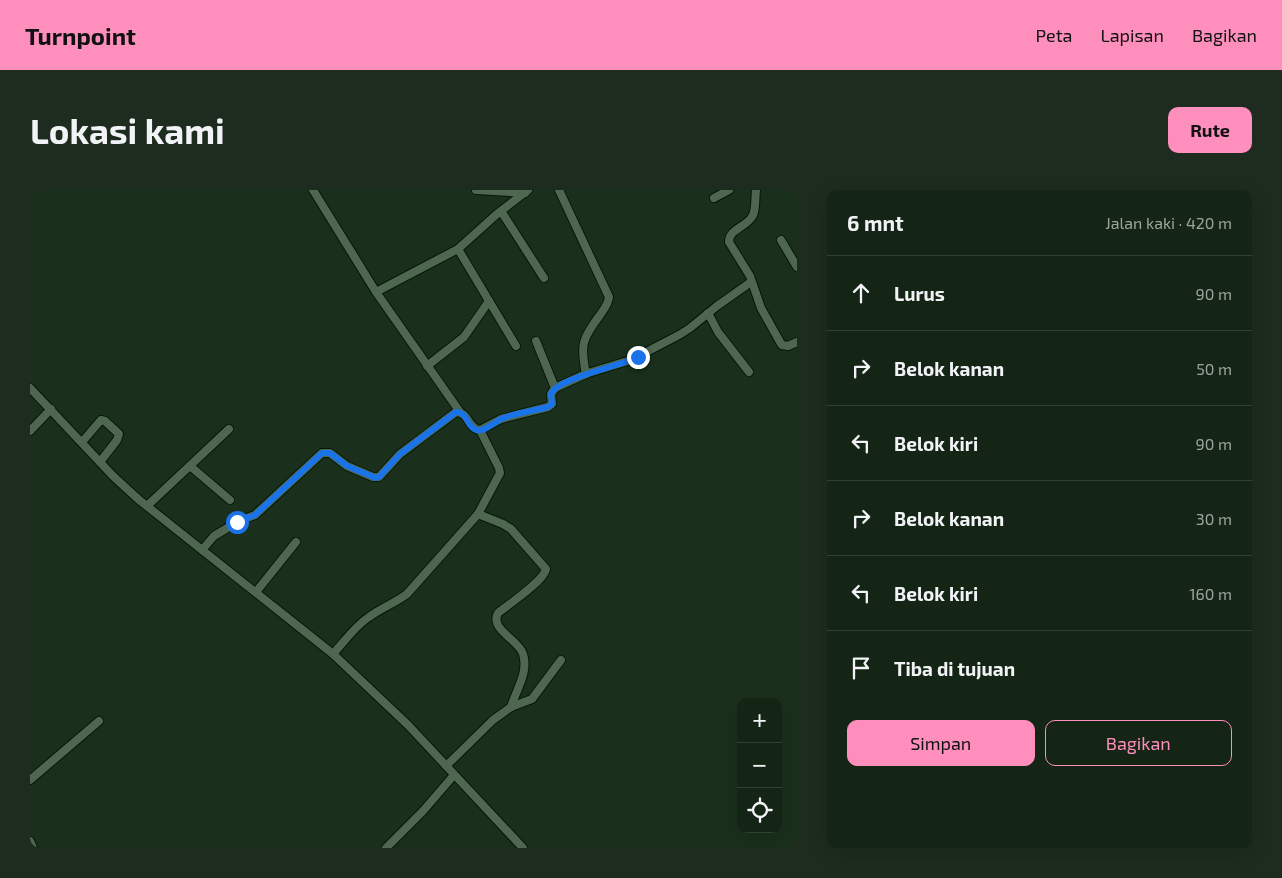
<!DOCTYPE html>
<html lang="id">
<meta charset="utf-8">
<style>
:root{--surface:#142415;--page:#1d2c1e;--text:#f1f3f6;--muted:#9da4a0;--line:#334134;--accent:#fe8ebc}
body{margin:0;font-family:"Exo 2",sans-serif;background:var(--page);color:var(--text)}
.controls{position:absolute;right:15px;bottom:15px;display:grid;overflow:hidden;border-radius:10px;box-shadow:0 5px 20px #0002}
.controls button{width:45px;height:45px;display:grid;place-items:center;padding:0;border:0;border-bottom:1px solid var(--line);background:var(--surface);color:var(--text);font:25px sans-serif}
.stop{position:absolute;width:15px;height:15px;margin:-11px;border:4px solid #1a73e8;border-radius:50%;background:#fff}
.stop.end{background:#1a73e8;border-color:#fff;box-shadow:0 1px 5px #0008}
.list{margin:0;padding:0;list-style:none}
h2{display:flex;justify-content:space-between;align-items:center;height:65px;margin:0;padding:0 20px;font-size:21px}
h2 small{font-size:16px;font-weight:400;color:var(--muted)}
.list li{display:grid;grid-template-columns:32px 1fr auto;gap:15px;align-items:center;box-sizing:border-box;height:75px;padding:0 20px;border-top:1px solid var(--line)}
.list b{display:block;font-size:19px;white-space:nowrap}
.list em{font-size:16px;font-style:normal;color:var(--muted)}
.actions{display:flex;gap:10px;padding:15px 20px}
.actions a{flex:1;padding:11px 0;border:1px solid var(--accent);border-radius:10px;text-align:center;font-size:18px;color:var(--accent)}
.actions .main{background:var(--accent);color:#111}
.icon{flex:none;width:28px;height:28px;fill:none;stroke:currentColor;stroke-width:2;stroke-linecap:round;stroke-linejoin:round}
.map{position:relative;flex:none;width:767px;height:658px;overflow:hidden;border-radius:10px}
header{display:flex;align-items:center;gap:30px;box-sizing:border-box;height:70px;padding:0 25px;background:var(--accent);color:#111}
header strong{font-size:24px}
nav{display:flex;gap:28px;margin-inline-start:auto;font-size:18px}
.intro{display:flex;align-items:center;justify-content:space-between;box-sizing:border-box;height:120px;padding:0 30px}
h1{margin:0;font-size:35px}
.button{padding:12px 22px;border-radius:10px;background:var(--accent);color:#111;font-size:18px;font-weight:700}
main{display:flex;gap:30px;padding:0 30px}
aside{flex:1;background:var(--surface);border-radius:10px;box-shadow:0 5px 20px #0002}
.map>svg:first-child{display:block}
</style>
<header>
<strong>Turnpoint</strong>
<nav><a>Peta</a><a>Lapisan</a><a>Bagikan</a></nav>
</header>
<div class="intro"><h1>Lokasi kami</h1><a class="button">Rute</a></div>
<main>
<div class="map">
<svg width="767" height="658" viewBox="0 0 767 658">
<rect width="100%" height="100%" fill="#1a301c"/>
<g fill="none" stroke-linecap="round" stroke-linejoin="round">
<defs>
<g id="minor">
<path d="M 283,0 L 346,102 L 430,222"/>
<path d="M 446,0 L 495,3"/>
<path d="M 529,0 L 579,107 C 578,115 574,119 570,125 C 552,149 550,155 556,184"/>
<path d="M 726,0 C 725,8 726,18 723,25 C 718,37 699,38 699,52 L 720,86 L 731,118 L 750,152 L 752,155 L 758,156 L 767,152"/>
<path d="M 684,8 L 699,0"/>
<path d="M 471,21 L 514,88"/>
<path d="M 751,50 L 767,77"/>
<path d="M 428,59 L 486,156"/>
<path d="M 346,102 L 428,59 L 467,24 L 498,0"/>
<path d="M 678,123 L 688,142 L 719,182"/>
<path d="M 506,151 L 525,198"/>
<path d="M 397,176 L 434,147 L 459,111"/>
<path d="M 0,198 L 83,286 L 108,309 L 303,464 L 378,535 L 493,658"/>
<path d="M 0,241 L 21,219"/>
<path d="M 52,252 L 71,230 L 75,231 L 89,244 L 87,250 L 70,272"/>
<path d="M 160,276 L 200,310"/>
<path d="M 117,316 L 199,239"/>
<path d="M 448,324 L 473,334 L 481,339 L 516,379 C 514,391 479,414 468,423 C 459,439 489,450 493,464 C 499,482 486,500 481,517"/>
<path d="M 172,360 L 184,346 L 209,331 L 225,325 L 292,263 L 300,263 L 317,276 L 343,287 L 349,287 L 370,264 L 426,222 C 439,222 438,239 450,240 L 471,229 L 518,217 L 522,214 L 521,204 L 525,198 L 558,183 L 601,170 L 649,145 L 660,138 L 687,116 L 721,92"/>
<path d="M 226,402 L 266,352"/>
<path d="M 303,464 C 314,452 325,436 339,427 C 351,418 365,413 377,404 L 448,324 L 470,283 L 469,278 L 450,240"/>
<path d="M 416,576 L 463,530 L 481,517 L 502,509 L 531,470"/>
<path d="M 0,590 L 69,531"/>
<path d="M 0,651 L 3,658"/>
<path d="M 356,658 L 393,621 L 424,585"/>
</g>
</defs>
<use href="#minor" stroke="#041806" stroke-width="10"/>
<use href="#minor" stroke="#4f6751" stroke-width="8"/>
</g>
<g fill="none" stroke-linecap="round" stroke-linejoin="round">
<path stroke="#1a73e8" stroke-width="6" d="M 207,332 L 225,325 L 292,263 L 300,263 L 317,276 L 346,288 L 349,287 L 370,264 L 426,222 C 438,222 436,236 446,240 C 453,243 465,232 471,229 C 485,223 503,221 518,217 L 522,214 L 521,204 C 528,188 590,176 608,167"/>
</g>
</svg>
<div class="controls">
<button>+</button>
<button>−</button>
<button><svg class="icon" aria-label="locate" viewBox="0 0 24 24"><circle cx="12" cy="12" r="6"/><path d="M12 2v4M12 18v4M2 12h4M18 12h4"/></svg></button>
</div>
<div class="stop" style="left:207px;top:332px"></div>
<div class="stop end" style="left:608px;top:167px"></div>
</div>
<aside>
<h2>6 mnt<small>Jalan kaki · 420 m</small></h2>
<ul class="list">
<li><svg class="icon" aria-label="ahead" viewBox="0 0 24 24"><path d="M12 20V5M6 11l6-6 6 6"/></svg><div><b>Lurus</b></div><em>90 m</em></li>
<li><svg class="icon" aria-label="right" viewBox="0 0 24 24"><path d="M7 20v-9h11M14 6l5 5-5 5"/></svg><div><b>Belok kanan</b></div><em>50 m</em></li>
<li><svg class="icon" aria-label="left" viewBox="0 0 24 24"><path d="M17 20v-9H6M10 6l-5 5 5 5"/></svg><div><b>Belok kiri</b></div><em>90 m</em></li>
<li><svg class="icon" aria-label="right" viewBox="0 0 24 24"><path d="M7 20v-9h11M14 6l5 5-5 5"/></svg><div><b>Belok kanan</b></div><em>30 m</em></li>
<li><svg class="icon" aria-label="left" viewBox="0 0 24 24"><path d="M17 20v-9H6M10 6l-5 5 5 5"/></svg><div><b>Belok kiri</b></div><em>160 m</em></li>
<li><svg class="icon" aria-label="arrive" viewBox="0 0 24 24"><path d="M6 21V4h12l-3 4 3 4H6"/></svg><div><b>Tiba di tujuan</b></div></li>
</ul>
<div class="actions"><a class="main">Simpan</a><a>Bagikan</a></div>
</aside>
</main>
